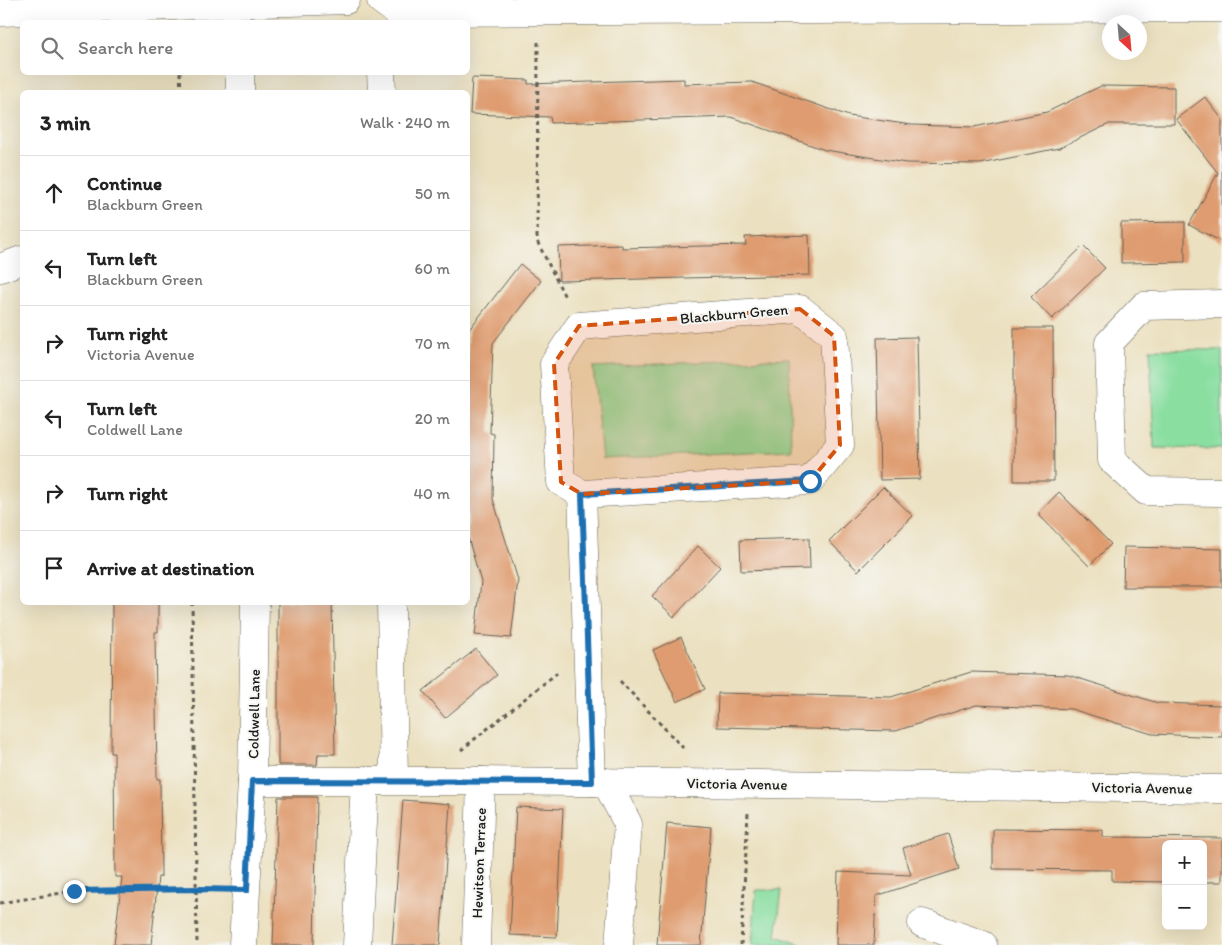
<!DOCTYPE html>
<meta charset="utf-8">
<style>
:root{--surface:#fff;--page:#f6f6f6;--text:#222;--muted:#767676;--line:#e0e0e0}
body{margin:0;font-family:Itim,sans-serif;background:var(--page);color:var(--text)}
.controls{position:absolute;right:15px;bottom:15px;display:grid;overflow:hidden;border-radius:8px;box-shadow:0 5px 20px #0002}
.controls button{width:45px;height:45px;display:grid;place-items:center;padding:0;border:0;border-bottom:1px solid var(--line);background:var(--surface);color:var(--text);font:25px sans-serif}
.compass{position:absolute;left:1102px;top:15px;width:45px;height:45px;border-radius:50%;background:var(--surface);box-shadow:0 5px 20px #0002;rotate:154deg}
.stop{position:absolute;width:15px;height:15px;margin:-11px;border:4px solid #1f6fb2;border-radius:50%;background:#fff}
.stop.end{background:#1f6fb2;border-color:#fff;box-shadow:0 1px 5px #0008}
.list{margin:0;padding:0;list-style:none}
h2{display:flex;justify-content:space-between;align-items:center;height:65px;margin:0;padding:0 20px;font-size:21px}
h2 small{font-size:16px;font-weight:400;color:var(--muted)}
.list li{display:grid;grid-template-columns:32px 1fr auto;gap:15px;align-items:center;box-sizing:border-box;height:75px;padding:0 20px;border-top:1px solid var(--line)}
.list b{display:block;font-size:19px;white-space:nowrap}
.list p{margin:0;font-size:16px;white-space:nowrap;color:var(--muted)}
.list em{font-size:16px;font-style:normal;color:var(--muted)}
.icon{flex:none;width:28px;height:28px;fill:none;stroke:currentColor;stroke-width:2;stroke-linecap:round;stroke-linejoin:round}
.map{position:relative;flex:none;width:1222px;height:945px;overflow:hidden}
.search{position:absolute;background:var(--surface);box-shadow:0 5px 20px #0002;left:20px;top:20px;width:450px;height:55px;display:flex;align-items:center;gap:12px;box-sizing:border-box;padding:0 18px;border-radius:8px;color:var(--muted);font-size:19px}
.panel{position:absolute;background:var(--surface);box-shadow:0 5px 20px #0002;left:20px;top:90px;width:450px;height:515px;border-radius:8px}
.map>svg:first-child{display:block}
</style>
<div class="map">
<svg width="1222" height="945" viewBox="0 0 1222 945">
<rect width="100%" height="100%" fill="#f6f6f2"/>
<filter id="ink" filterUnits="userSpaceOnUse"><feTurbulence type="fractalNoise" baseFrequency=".02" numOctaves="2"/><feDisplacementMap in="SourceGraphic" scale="10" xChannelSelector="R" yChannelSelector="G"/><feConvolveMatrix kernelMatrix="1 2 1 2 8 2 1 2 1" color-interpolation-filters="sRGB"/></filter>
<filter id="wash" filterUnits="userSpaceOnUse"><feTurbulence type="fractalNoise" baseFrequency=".0096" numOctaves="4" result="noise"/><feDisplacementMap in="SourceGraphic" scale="20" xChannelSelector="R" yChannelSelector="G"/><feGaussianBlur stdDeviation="1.12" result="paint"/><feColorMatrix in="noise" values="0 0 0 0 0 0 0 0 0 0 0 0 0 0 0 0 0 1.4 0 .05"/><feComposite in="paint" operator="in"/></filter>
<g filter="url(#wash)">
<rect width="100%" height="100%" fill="#ebe0bf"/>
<g fill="#89dea0" stroke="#527d5e">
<path d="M 1150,349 L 1222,350 L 1222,449 L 1154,448 Z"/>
<path d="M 789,358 L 791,450 L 602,459 L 593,367 Z"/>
<path d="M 756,890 L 782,890 L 776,936 L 803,945 L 752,945 Z"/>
</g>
<g id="blocks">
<g fill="#df9c70">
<path d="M 472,78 L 528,80 L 528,84 L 684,79 L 684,84 L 752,82 L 849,116 L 912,125 L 974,127 L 1047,112 L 1101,86 L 1174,87 L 1174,124 L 1109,124 L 1059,148 L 980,164 L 906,163 L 825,150 L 731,117 L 551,123 L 550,117 L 470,114 Z"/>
<path d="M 1205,97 L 1222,119 L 1222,242 L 1189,225 L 1218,173 L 1176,119 Z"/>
<path d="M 1185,222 L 1185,262 L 1121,263 L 1121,223 Z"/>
<path d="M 809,235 L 810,275 L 559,281 L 558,247 L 622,245 L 622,248 L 746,245 L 745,237 Z"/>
<path d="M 1083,246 L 1105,268 L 1052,319 L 1031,297 Z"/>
<path d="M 520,264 L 541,281 L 493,343 L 490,433 L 494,434 L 493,499 L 518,580 L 511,638 L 475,635 L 481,582 L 468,538 L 468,331 Z"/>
<path d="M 1014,328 L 1053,328 L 1054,481 L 1014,481 Z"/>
<path d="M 917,337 L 920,479 L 880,480 L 877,338 Z"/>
<path d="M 883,487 L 913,516 L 858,571 L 829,541 Z"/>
<path d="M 1059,492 L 1111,544 L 1089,566 L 1038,514 Z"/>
<path d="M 809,538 L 810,569 L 741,571 L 740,540 Z"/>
<path d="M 698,546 L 720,567 L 674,617 L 652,596 Z"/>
<path d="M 1124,547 L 1222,549 L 1222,587 L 1123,587 Z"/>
<path d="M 112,602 L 158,602 L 158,632 L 155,632 L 157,779 L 160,779 L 161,877 L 158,877 L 151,945 L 114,945 L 122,877 L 115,877 L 114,753 L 111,753 Z"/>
<path d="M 278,602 L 332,602 L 335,754 L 318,754 L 317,765 L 278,765 Z"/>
<path d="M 681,637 L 705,689 L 677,702 L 653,650 Z"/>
<path d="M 476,649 L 497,675 L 445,718 L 423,691 Z"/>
<path d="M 971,672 L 1068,675 L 1158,703 L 1222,705 L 1222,737 L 1152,734 L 1071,709 L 976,705 L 896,731 L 717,727 L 718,693 L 891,697 Z"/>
<path d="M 278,797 L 317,797 L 314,945 L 273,945 Z"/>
<path d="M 403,800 L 450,804 L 440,945 L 392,945 Z"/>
<path d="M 516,807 L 563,809 L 557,937 L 510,935 Z"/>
<path d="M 667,823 L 711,827 L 701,945 L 657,945 Z"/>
<path d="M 993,829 L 1103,830 L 1103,837 L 1222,838 L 1222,882 L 1203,882 L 1203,844 L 1166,844 L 1166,882 L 1112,881 L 1112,870 L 993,869 Z"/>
<path d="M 948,834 L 959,869 L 876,896 L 874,945 L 836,945 L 838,872 L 911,875 L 903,848 Z"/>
</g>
</g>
</g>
<g filter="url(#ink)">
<use href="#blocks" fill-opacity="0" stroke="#646155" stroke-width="1"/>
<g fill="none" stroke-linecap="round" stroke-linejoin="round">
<defs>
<g id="minor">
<path d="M 381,0 L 397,12 L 1222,8"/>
<path d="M 0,12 L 346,0"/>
<path d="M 240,72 L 240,92"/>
<path d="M 381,72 L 382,92"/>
<path d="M 0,268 L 22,260"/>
<path d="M 1222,304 L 1144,306 L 1109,343 L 1112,460 L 1146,491 L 1222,492"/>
<path d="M 582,494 L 810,481 L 840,445 L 834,336 L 800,309 L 579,326 L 554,364 L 561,482 L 582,494 L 592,782"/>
<path d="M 391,602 L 394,780"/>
<path d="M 252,781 L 481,781 L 1222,789"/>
<path d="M 606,782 L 628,824 L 619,945"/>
<path d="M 922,923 L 983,945"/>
<path d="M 243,945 L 252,781 L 255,602"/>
<path d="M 357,945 L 365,780"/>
<path d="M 476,945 L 481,781"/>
</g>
</defs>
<use href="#minor" stroke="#646155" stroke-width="29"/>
<g stroke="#646155" stroke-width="3" stroke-dasharray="4 4" stroke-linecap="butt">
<path d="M 538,42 L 537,241 L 566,299"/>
<path d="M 180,72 L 181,92"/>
<path d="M 192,602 L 197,945"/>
<path d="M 620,681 L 686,751"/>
<path d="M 461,750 L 557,673"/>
<path d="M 0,903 L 74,891 L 217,889"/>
<path d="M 741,945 L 748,813"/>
</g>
<use href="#minor" stroke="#fff" stroke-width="28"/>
</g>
</g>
<g fill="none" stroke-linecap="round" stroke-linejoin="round" filter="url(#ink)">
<path stroke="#1f6fb2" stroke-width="6" d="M 74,891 L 197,889 L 247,890 L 252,781 L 592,782 L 582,494 L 810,481"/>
</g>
<path fill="#d4530e" fill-opacity="0.2" stroke="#d4530e" stroke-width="4" stroke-dasharray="10 6" stroke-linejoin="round" d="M 800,309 L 834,336 L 840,445 L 810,481 L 582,494 L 561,482 L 554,364 L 579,326 Z"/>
<g text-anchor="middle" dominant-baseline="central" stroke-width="4" stroke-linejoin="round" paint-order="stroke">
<g font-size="15" fill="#1c1c1c" stroke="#f6f6f2">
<text transform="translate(734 314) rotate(-5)">Blackburn Green</text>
<text transform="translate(254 714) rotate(-89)">Coldwell Lane</text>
<text transform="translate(737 784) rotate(1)">Victoria Avenue</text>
<text transform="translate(1142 788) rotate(1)">Victoria Avenue</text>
<text transform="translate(479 863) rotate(-88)">Hewitson Terrace</text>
</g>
</g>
</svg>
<div class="controls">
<button>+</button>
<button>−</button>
</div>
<svg class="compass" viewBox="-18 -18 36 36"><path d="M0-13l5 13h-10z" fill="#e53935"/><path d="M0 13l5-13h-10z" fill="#767676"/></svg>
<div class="stop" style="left:810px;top:481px"></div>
<div class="stop end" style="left:74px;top:891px"></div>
<div class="search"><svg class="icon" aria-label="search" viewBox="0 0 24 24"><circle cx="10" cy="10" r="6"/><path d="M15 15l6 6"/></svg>Search here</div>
<section class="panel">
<h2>3 min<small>Walk · 240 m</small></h2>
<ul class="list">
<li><svg class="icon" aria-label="ahead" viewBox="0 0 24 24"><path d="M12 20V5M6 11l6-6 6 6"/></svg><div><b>Continue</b><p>Blackburn Green</p></div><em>50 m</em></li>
<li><svg class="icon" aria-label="left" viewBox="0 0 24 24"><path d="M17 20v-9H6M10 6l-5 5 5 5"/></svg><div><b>Turn left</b><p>Blackburn Green</p></div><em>60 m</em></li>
<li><svg class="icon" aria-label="right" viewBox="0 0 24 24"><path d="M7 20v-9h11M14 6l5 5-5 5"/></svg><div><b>Turn right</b><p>Victoria Avenue</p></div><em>70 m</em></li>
<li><svg class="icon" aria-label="left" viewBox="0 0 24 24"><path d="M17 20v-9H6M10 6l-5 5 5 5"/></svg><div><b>Turn left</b><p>Coldwell Lane</p></div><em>20 m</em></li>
<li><svg class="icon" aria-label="right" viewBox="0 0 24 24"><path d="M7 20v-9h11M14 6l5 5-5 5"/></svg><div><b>Turn right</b></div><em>40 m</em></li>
<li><svg class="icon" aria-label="arrive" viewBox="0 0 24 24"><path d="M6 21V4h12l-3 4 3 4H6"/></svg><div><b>Arrive at destination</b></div></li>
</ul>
</section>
</div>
